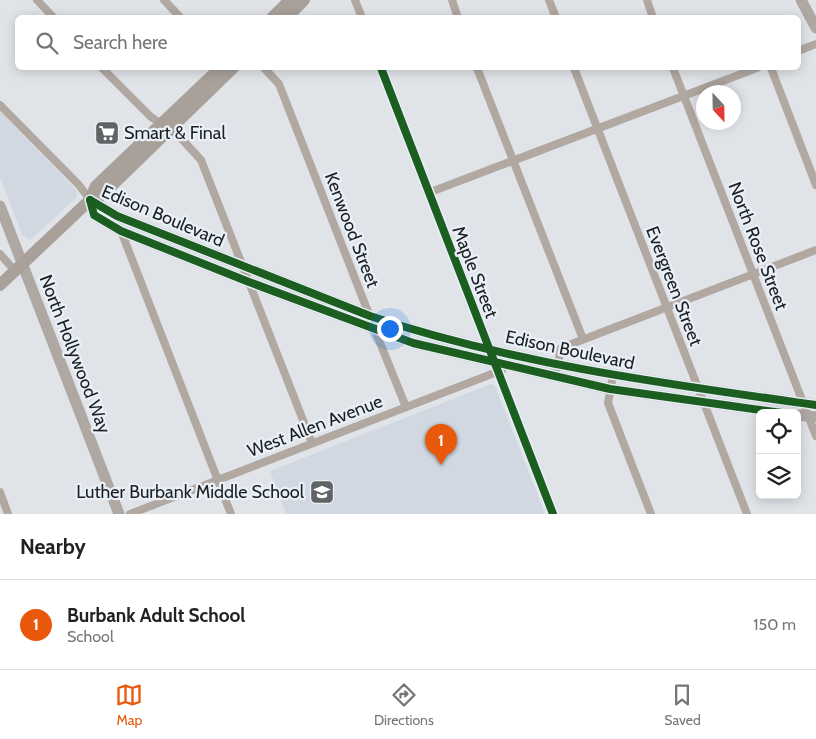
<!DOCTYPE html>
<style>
:root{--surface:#fff;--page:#f6f6f6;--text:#222;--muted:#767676;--line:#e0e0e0;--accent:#ea580c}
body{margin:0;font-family:Cabin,sans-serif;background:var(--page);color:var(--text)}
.controls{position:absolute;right:15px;bottom:15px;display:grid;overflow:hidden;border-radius:8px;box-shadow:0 2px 12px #0003}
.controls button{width:45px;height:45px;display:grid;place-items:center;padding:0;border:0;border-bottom:1px solid var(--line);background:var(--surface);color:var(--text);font:25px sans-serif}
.compass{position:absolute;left:696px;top:85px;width:45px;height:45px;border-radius:50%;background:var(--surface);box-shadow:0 2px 12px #0003;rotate:158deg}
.you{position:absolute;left:389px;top:328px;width:18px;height:18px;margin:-12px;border:4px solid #fff;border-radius:50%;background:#1a73e8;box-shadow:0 0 0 8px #1a73e833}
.badge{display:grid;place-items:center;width:32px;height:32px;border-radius:50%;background:var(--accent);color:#fff;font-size:16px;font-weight:700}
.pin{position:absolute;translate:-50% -41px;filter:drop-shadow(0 1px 2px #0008)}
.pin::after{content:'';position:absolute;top:26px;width:18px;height:15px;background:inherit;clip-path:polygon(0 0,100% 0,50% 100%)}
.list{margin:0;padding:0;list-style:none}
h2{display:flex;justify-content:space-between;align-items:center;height:65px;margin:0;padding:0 20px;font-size:21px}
h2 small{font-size:16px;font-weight:400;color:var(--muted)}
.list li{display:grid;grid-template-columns:32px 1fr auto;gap:15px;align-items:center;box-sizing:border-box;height:90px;padding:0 20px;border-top:1px solid var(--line)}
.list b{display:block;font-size:19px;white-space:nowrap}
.list p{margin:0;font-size:16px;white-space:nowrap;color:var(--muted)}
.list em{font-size:16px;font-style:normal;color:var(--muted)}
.icon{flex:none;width:28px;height:28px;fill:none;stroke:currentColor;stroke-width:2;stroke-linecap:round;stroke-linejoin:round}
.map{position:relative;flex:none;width:816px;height:514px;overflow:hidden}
.search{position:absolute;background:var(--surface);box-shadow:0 2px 12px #0003;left:15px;right:15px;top:15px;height:55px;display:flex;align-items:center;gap:12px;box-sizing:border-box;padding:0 18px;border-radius:8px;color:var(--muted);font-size:19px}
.sheet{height:155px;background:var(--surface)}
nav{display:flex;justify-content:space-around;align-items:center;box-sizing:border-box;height:70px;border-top:1px solid var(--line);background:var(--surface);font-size:14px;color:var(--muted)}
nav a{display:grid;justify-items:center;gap:2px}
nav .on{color:var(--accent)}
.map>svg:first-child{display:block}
</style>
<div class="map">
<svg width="816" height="514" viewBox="0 0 816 514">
<rect width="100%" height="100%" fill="#e0e3e8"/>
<g fill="#d1d8e2">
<path d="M 0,111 L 77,191 L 76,198 L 30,240 L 22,235 L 0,177 Z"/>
<path d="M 491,384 L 495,386 L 545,514 L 286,514 L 270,471 Z"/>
</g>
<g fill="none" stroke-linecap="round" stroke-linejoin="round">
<g stroke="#b1a8a1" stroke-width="8">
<path d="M 37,0 L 54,18"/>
<path d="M 164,0 L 181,18"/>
<path d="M 355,0 L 362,18"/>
<path d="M 452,0 L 458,18"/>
<path d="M 549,0 L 556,18"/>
<path d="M 647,0 L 653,18"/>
<path d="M 798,51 L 816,44"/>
<path d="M 102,68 L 151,117 L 178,135 L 201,160 L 312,443"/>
<path d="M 264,68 L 279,84 L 370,317"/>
<path d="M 381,68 L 553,514"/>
<path d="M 477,68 L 583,339"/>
<path d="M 574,68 L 747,514"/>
<path d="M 673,68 L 816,436"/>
<path d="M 771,68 L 816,185"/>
<path d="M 0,105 L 79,185 L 90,200"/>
<path d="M 428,193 L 757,68"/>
<path d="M 121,231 L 231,514"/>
<path d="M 0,254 L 15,271"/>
<path d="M 374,328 L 406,407"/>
<path d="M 557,368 L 561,348 L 816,250"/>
<path d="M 613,376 L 608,403 L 651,514"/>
<path d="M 0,492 L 8,514"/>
<path d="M 130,514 L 502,370"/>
</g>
<g stroke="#afa7a1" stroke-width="11">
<path d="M 801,0 L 816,28"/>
<path d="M 90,200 L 117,216 L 370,316 C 514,364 666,384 816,405"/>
<path d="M 90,200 L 94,215 L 121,231 L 249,282 L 413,343 L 610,389 L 782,413"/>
<path d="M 0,206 L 119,514"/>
<path d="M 797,415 L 816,417"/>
</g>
<g stroke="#a9a09a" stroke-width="12">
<path d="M 272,18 L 290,0"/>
<path d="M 286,18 L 304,0"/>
<path d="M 90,200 L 96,186 L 220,68"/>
<path d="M 0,285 L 90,200 L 102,195 L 233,68"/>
</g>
<defs>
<g id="cycleway">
<path d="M 381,68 L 553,514"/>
<path d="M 90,200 L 117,216 L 370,316 C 514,364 666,384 816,405"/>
<path d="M 90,200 L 94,215 L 121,231 L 249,282 L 413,343 L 610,389 L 782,413"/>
</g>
</defs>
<use href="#cycleway" stroke="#e9f0f8" stroke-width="11"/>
<use href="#cycleway" stroke="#1b5e20" stroke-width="8"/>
</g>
<defs>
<symbol id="supermarket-square" viewBox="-11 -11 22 22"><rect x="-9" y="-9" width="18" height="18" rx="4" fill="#616467" stroke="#e9f0f8"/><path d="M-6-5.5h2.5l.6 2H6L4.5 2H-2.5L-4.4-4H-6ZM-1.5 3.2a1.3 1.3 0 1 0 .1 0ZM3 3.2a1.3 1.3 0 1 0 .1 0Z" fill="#fff"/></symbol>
<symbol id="school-square" viewBox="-11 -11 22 22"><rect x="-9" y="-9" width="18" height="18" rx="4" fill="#616467" stroke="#e9f0f8"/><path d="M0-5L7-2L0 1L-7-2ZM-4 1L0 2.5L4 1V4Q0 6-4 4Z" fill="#fff"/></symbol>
</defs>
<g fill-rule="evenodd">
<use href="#supermarket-square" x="93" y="119" width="28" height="28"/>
<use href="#school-square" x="308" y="478" width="28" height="28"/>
</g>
<g text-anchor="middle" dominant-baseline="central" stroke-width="4.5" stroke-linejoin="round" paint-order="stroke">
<g font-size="18" fill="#1d2022" stroke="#e9f0f8" text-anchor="start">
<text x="124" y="133">Smart &amp; Final</text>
<text x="304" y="492" text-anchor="end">Luther Burbank Middle School</text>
</g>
<g font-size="18" fill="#1d2022" stroke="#e9f0f8">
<text transform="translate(163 216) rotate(23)">Edison Boulevard</text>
<text transform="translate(352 230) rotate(69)">Kenwood Street</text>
<text transform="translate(758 246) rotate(69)">North Rose Street</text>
<text transform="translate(475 272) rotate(69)">Maple Street</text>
<text transform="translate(674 286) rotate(69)">Evergreen Street</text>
<text transform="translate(570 350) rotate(12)">Edison Boulevard</text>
<text transform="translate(75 354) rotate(69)">North Hollywood Way</text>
<text transform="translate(315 426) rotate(-21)">West Allen Avenue</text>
</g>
</g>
</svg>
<div class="controls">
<button><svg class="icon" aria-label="locate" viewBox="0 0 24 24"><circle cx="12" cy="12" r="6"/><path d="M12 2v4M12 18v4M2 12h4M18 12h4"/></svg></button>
<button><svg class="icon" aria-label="layers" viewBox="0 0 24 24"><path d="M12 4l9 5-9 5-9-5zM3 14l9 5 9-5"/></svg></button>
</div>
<svg class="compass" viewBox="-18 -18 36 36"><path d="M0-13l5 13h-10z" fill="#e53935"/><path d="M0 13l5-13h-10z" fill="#767676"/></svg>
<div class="you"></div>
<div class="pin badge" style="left:441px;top:465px">1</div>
<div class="search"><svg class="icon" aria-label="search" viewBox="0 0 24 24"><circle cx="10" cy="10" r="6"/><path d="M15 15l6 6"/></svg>Search here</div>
</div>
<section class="sheet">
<h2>Nearby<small></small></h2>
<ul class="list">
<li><span class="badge">1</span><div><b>Burbank Adult School</b><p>School</p></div><em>150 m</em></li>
</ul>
</section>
<nav>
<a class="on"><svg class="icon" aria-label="map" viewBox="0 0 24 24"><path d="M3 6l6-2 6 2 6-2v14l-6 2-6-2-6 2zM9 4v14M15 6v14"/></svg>Map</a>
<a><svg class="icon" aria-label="directions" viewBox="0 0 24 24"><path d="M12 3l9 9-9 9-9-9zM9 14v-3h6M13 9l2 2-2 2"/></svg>Directions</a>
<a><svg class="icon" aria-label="saved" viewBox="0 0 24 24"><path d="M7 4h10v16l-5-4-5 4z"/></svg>Saved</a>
</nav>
